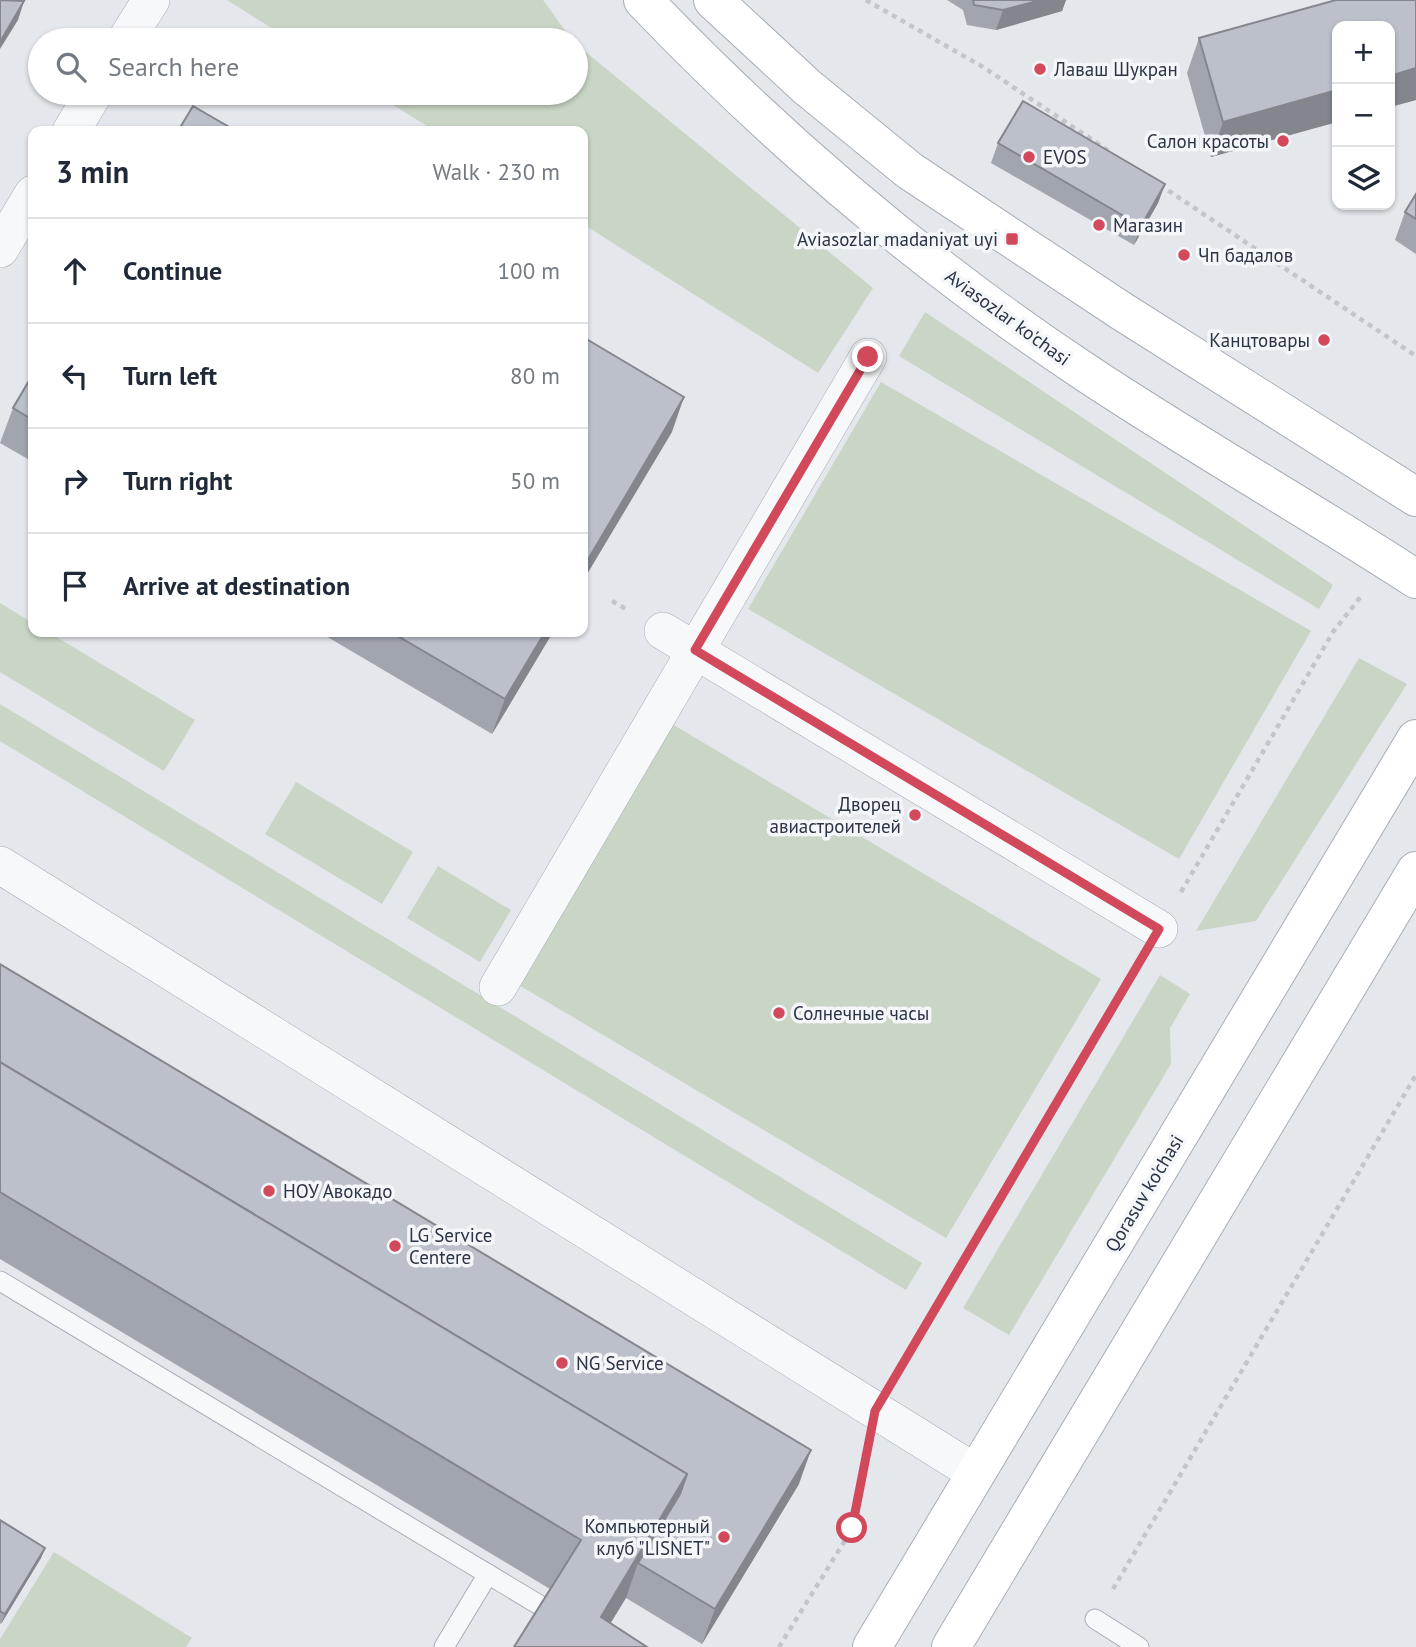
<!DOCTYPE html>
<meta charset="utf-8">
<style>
:root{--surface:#fff;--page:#f6f6f7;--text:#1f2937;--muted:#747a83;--line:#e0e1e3}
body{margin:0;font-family:"PT Sans",sans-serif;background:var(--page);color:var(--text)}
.controls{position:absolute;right:21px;top:21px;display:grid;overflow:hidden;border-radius:14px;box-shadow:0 2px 5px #0004}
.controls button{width:63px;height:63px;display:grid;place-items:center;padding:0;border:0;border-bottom:2px solid var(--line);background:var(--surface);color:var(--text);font:35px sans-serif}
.stop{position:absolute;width:21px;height:21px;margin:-16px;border:5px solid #d1495b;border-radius:50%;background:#fff}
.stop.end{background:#d1495b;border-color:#fff;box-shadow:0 2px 7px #0008}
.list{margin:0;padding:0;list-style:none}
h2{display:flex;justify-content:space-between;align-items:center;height:91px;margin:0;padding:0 28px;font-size:30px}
h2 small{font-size:23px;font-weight:400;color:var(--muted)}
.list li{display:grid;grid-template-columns:46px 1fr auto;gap:21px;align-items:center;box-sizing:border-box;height:105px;padding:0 28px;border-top:2px solid var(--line)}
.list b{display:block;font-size:26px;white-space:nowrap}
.list em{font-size:23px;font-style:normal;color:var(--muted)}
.icon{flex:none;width:38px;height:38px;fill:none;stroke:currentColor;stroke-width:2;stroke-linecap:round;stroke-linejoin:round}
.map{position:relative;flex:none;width:1416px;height:1647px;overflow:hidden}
.search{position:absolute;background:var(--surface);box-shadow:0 2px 5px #0004;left:28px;top:28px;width:560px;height:77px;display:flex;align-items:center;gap:18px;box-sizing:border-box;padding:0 24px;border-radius:38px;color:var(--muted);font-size:26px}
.panel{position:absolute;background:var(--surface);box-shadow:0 2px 5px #0004;left:28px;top:126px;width:560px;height:511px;border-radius:14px}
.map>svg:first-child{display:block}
</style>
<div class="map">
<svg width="1416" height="1647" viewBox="0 0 1416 1647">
<rect width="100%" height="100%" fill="#e4e7ec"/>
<g fill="#c9d6c5">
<path d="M 227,0 L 543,0 L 572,40 L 291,40 Z"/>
<path d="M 576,44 L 873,288 L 818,373 L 583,224 L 583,131 L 435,131 L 374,93 L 576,93 Z"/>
<path d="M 925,312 L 1333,585 L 1319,609 L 899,356 Z"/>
<path d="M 881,382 L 1311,631 L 1179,859 L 748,609 Z"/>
<path d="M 0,603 L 33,623 L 33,632 L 48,632 L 195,720 L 164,771 L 0,672 Z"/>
<path d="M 1359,658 L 1407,684 L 1256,921 L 1196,931 Z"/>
<path d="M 0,704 L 922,1263 L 906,1290 L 0,741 Z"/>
<path d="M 672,724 L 1101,979 L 946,1238 L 517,984 Z"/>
<path d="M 296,782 L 413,852 L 382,904 L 265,834 Z"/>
<path d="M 438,866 L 511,910 L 480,962 L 407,918 Z"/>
<path d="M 1160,975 L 1190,994 L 1170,1028 L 1171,1064 L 1009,1335 L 963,1308 Z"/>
<path d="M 54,1552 L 192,1638 L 186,1647 L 0,1647 L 0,1639 Z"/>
</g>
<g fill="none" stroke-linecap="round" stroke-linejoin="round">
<defs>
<g id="lane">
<path d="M 0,1281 L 551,1612"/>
<path d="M 1095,1619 L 1139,1647"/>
<path d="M 444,1647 L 488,1574"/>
</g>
<g id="street">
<path d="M 126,40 L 151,0"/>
<path d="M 71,131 L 94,93"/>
<path d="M 0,249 L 33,194"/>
<path d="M 663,631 L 1159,929"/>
<path d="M 0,865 L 976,1473"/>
<path d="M 498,987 L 868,357"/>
</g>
<g id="secondary">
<path d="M 643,0 C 777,140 926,267 1088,374 C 1195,445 1308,509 1416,579"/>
<path d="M 713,0 L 807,87 L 910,171 L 1123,312 L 1416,497"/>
<path d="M 872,1647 L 1416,739"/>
<path d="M 951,1647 L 1416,871"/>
</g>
</defs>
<use href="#lane" stroke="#a9aeb7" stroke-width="21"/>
<use href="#street" stroke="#a9aeb7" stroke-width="38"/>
<use href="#secondary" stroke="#a9aeb7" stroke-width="40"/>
<g stroke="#c2c5cb" stroke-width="4.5" stroke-dasharray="5 5" stroke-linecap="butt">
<path d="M 866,0 L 983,67 L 1112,153"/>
<path d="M 1160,185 L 1416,356"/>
<path d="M 612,601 L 626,609"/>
<path d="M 1181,892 L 1333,632 L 1362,595"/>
<path d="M 897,1375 L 1137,966"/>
<path d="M 1113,1589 L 1416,1075"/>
<path d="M 779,1647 L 852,1529 L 867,1454"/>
</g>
<use href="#lane" stroke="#f7f8fa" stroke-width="19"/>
<use href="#street" stroke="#f7f8fa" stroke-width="37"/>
<use href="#secondary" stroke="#fff" stroke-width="38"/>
</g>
<g fill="#a1a5ae">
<path d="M 947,0 L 1066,0 L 1062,11 L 996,30 L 967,25 L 963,10 Z"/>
<path d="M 1416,0 L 1416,100 L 1390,107 L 1390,26 L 1337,26 L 1337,122 L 1211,157 L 1187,73 L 1199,38 Z"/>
<path d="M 998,143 L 1165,184 L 1158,203 L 1134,245 L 991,163 Z"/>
<path d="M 1416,194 L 1416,254 L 1395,240 L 1405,212 Z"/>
<path d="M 33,374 L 33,462 L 0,443 L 13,408 Z"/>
<path d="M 319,632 L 553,632 L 492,734 Z"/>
<path d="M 0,964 L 799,1484 L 702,1644 L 626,1598 L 550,1589 L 0,1259 Z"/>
<path d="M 0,1520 L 45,1548 L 41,1558 L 1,1624 L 0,1623 Z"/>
</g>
<g fill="#83868d">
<path d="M 1041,0 L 1066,0 L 1062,11 L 996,30 L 1003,10 Z"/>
<path d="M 24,1 L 18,20 L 0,49 L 0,42 Z"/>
<path d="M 1416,68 L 1416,100 L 1390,107 L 1390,76 Z"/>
<path d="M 1337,90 L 1337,122 L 1211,157 L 1223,122 Z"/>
<path d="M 1165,184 L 1158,203 L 1134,245 L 1141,226 Z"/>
<path d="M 684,397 L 672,432 L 583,581 L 583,568 Z"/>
<path d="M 545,632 L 553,632 L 492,734 L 505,699 Z"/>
<path d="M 811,1450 L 799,1484 L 702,1644 L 715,1609 Z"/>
<path d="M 687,1474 L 667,1529 L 638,1563 L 626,1598 L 596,1647 L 601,1617 Z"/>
<path d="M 45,1548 L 41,1558 L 1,1624 L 5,1614 Z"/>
</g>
<g fill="#bbc0ca" stroke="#83868d" stroke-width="2">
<path d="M 0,0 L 24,1 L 0,42 Z"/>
<path d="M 973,0 L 1041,0 L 1003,10 L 974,5 Z"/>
<path d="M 1336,0 L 1416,0 L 1416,68 L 1390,76 L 1390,26 L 1337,26 L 1337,90 L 1223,122 L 1199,38 Z"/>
<path d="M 1023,101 L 1165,184 L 1141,226 L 998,143 Z"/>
<path d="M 193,106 L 236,131 L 178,131 Z"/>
<path d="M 1416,194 L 1416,219 L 1405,212 Z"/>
<path d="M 583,337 L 684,397 L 583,568 Z"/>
<path d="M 33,374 L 33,420 L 13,408 Z"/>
<path d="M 391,632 L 545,632 L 505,699 Z"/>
<path d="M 0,964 L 811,1450 L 715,1609 L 638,1563 L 680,1494 L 687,1474 L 0,1062 Z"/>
<path d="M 0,1062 L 687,1474 L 601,1617 L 647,1647 L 514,1647 L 581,1540 L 0,1192 Z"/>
<path d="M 0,1520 L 45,1548 L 5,1614 L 0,1611 Z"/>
</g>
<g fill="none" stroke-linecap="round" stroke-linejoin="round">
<path stroke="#d1495b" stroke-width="9" d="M 852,1528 L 875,1411 L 1159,929 L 695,650 L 868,357"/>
</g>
<g fill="#d1495b" stroke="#f4f6f9" stroke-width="2.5">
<circle cx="1040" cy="69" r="7"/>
<circle cx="1283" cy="141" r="7"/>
<circle cx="1029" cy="157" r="7"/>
<circle cx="1099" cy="225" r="7"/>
<rect x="1005" y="232" width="14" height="14" rx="3.5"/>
<circle cx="1184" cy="255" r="7"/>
<circle cx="1324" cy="340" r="7"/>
<circle cx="915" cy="815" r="7"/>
<circle cx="779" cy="1013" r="7"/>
<circle cx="269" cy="1191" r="7"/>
<circle cx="395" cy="1246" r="7"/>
<circle cx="562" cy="1363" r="7"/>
<circle cx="724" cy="1537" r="7"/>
</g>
<g text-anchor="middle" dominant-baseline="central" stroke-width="7" stroke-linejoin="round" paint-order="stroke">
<g font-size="19" fill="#2b3445" stroke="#f4f6f9" text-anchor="start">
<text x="1054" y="69">Лаваш Шукран</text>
<text x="1269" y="141" text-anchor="end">Салон красоты</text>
<text x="1043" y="157">EVOS</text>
<text x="1113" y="225">Магазин</text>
<text x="998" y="239" text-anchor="end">Aviasozlar madaniyat uyi</text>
<text x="1198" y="255">Чп бадалов</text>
<text x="1310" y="340" text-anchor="end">Канцтовары</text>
<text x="901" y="804" text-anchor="end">Дворец<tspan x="901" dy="22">авиастроителей</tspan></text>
<text x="793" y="1013">Солнечные часы</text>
<text x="283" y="1191">НОУ Авокадо</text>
<text x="409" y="1235">LG Service<tspan x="409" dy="22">Centere</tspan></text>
<text x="576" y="1363">NG Service</text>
<text x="710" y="1526" text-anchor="end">Компьютерный<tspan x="710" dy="22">клуб "LISNET"</tspan></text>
</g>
<g font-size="19" fill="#2b3445" stroke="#f4f6f9">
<text transform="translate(1008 317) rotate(36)">Aviasozlar ko'chasi</text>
<text transform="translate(1144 1193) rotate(-59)">Qorasuv ko'chasi</text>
</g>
</g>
</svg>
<div class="controls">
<button>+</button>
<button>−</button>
<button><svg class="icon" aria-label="layers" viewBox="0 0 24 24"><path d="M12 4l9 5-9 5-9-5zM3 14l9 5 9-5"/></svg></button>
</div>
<div class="stop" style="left:852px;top:1528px"></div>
<div class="stop end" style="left:868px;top:357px"></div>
<div class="search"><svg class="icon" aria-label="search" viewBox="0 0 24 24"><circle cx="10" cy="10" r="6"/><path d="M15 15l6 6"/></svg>Search here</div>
<section class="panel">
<h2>3 min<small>Walk · 230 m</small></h2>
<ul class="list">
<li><svg class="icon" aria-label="ahead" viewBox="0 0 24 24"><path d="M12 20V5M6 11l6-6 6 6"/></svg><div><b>Continue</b></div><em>100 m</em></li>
<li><svg class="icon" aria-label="left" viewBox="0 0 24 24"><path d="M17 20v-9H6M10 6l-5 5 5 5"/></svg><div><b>Turn left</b></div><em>80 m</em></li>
<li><svg class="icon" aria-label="right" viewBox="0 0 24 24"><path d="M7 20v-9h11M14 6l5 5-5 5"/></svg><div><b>Turn right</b></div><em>50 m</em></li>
<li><svg class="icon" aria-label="arrive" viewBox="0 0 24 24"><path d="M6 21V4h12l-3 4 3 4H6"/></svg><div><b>Arrive at destination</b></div></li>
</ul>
</section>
</div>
